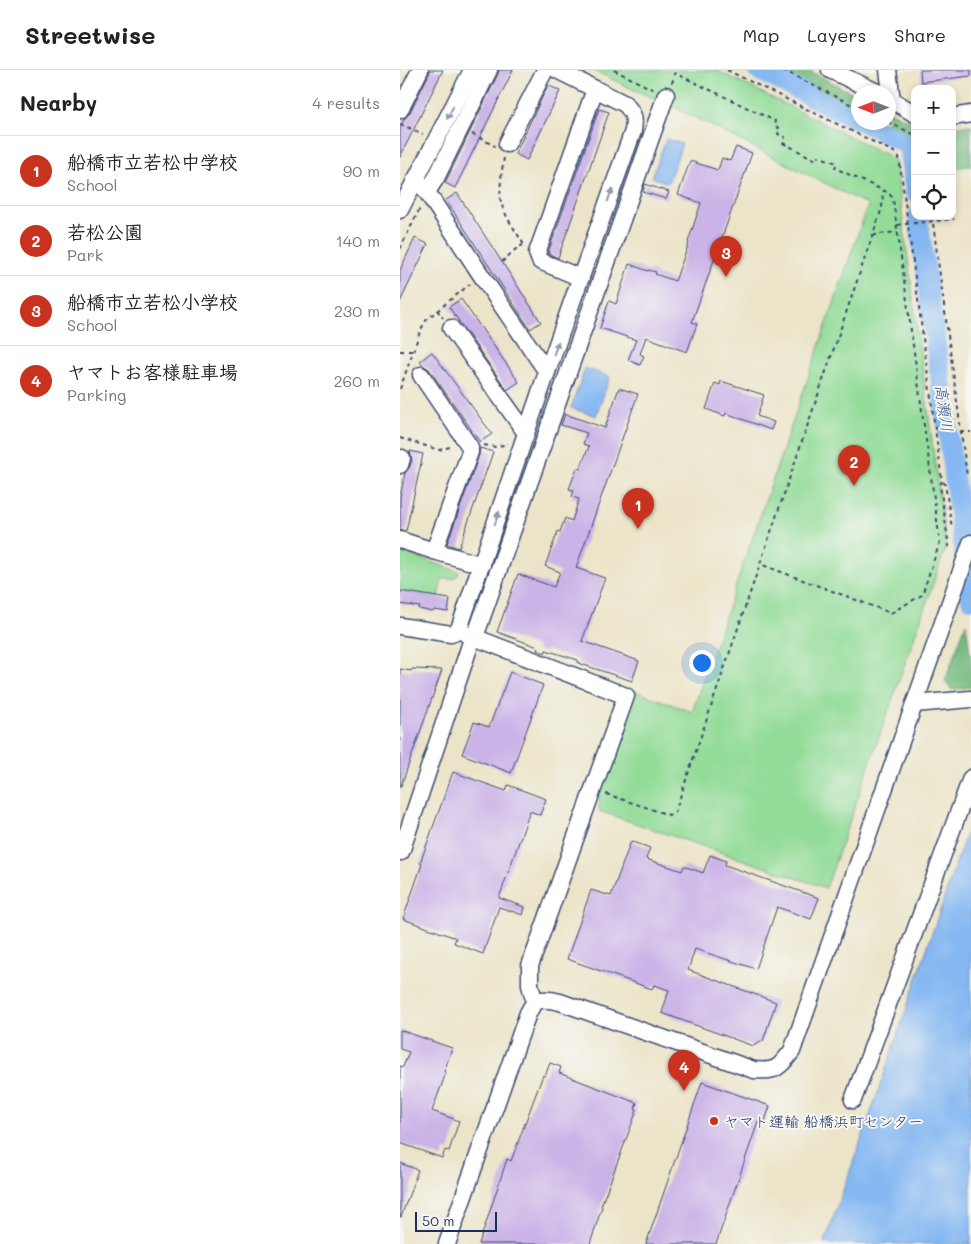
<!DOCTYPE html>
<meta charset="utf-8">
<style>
:root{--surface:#fff;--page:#f6f6f6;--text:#222;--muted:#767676;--line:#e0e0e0;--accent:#c8321e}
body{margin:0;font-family:Mali,"Klee One",sans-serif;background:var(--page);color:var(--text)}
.controls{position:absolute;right:15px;top:15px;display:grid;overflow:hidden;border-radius:10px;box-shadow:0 2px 8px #0003}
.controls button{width:45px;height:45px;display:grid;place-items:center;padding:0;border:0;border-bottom:1px solid var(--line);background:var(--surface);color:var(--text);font:25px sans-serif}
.compass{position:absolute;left:451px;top:15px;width:45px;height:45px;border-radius:50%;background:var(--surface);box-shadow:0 2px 8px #0003;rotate:270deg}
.scale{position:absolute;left:15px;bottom:12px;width:82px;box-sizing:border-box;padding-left:5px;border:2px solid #1b2f5e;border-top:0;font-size:14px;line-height:18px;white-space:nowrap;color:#1b2f5e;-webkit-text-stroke:4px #f6f6f2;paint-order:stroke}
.you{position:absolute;left:301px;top:592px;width:18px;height:18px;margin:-12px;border:4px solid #fff;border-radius:50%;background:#1a73e8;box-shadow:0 0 0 8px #1a73e833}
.badge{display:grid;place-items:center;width:32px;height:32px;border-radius:50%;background:var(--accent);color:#fff;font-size:16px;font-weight:700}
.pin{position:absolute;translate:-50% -41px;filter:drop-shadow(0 1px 2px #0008)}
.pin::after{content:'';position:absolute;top:26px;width:18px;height:15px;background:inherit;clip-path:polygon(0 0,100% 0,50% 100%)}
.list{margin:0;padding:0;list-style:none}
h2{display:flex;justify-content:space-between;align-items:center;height:65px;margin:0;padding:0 20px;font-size:21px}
h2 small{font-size:16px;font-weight:400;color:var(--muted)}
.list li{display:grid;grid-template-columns:32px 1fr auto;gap:15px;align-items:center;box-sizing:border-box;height:70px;padding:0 20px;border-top:1px solid var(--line)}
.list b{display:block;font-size:19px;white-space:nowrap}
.list p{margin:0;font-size:16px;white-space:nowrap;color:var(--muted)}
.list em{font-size:16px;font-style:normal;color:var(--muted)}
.icon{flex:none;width:28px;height:28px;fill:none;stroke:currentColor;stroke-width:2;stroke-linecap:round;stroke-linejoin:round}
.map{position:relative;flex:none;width:571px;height:1174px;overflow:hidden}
header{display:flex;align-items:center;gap:30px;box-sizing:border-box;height:70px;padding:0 25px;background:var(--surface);border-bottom:1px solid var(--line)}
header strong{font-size:24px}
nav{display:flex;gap:28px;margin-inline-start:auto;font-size:18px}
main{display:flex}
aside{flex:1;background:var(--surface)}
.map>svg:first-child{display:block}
</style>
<header>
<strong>Streetwise</strong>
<nav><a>Map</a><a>Layers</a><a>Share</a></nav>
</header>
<main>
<aside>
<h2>Nearby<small>4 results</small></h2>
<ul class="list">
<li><span class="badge">1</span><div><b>船橋市立若松中学校</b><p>School</p></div><em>90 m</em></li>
<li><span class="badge">2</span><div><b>若松公園</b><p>Park</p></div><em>140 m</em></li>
<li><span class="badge">3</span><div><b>船橋市立若松小学校</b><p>School</p></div><em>230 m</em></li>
<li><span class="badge">4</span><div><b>ヤマトお客様駐車場</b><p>Parking</p></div><em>260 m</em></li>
</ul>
</aside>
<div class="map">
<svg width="571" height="1174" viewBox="0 0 571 1174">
<rect width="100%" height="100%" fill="#f6f6f2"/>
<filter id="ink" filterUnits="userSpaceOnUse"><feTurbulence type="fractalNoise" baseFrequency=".02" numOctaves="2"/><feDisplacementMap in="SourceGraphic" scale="10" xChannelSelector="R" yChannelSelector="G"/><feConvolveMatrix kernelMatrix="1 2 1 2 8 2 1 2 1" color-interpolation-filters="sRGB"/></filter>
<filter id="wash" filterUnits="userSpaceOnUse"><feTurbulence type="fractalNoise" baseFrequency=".0096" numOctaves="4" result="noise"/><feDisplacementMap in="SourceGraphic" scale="20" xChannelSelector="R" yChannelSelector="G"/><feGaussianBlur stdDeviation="1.12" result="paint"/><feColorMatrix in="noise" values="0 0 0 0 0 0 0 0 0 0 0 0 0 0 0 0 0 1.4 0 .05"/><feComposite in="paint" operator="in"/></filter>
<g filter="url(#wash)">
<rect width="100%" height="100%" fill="#ece4c8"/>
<g fill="#93dc98" stroke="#57867b">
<path d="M 193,0 L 316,0 L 489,86 L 495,91 L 546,477 L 426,818 L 199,741 L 200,716 L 233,620 L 292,642 L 468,135 L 268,34 L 230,18 Z"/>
<path d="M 0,481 L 59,502 L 56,507 L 50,509 L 42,509 L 38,527 L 0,521 Z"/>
</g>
<g fill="#76bc80" stroke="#48766f">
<path d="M 373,0 L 408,0 L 458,26 L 458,42 Z"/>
<path d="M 489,41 L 515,54 L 515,70 L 479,53 L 488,52 Z"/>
<path d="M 571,55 L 571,96 L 552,98 L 552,57 Z"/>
<path d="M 566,553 L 571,591 L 571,617 L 552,620 L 545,611 Z"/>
</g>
<g fill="#85b8f2" stroke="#5074a8">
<path d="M 266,69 L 282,74 L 268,113 L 252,107 Z"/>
<path d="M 185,298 L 210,307 L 196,346 L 171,338 Z"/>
<path d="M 571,749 L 571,1174 L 424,1174 L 478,1022 Z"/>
</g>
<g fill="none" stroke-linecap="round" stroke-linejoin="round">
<g stroke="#85b8f2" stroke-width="20">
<path d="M 358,0 L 458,50"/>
<path d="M 463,52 L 508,75 L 515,122"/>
<path d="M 518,146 L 571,529"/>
</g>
</g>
<g id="blocks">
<g fill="#cab3e7">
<path d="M 30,0 L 43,0 L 0,87 L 0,58 L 4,49 L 9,44 L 29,4 Z"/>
<path d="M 99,0 L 113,0 L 55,118 L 45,113 L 98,4 Z"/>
<path d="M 520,0 L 571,0 L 571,6 L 521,12 Z"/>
<path d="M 148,15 L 160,21 L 127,90 L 115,84 Z"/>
<path d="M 199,39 L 209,42 L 158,188 L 148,183 Z"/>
<path d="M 336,77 L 352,83 L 292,252 L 297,254 L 287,282 L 246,267 L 240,284 L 244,286 L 240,295 L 228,290 L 236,270 L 200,258 L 209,231 L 216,234 L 229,194 L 248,201 L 248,200 L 256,202 L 255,204 L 275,211 L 289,173 L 288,172 L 301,133 L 278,125 L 290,91 L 318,100 L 322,88 L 330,91 Z"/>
<path d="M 245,114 L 269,122 L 266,129 L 243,122 Z"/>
<path d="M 57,123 L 141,252 L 130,259 L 46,130 Z"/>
<path d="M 15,168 L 28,174 L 0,232 L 0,200 Z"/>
<path d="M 61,229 L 119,312 L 107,320 L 49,237 Z"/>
<path d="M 32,282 L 92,364 L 80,372 L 29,299 L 24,296 L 20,291 Z"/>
<path d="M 321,311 L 364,325 L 357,346 L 374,352 L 371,360 L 326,343 L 325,346 L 306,339 L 315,313 L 320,315 Z"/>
<path d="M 219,318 L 238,324 L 176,498 L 205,508 L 182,571 L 239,591 L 232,611 L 178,593 L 178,590 L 146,580 L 145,583 L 137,580 L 138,577 L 97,562 L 118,504 L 154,517 L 160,502 L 145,496 L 158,461 L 160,462 L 165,448 L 172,451 L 179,429 L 172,427 L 174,420 L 169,419 L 177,398 L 180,399 L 189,376 L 183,374 L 187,363 L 161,355 L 165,344 L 205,358 Z"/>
<path d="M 80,378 L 93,382 L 59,478 L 47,474 L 79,385 Z"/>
<path d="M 10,381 L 23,384 L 6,461 L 0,460 L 0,427 L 5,403 L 9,398 L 12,391 Z"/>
<path d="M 0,521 L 50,529 L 48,542 L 34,540 L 33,542 L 19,539 L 20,537 L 0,534 Z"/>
<path d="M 0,599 L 11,601 L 12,599 L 42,600 L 1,716 L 0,716 Z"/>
<path d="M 110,602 L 143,615 L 111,703 L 62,684 L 74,652 L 89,657 Z"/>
<path d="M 53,702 L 106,721 L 108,715 L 146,729 L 140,745 L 130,741 L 99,828 L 125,837 L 123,845 L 99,837 L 83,884 L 54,873 L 56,868 L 3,849 L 22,794 L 20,793 Z"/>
<path d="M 231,771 L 250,778 L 246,789 L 282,801 L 284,796 L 303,803 L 310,785 L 326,791 L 325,795 L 419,828 L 411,849 L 377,837 L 356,899 L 295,879 L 288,900 L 376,932 L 363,971 L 353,976 L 262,943 L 269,920 L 254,915 L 252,919 L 167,889 L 191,820 L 211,826 Z"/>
<path d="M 0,960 L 52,978 L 44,1002 L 46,1003 L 32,1041 L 59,1051 L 49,1081 L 45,1080 L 42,1088 L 0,1073 L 0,996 L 3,997 L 9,982 L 0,979 Z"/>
<path d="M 150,993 L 161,997 L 159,1003 L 237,1033 L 235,1039 L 237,1040 L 201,1136 L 202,1137 L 190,1174 L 79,1174 L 107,1089 L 111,1091 L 143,1005 L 145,1006 Z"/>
<path d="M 302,1012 L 370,1036 L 364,1054 L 358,1052 L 316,1174 L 246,1174 Z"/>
<path d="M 0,1093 L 18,1100 L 1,1147 L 0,1147 Z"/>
</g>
</g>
</g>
<g filter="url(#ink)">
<use href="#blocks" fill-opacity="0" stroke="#3a4a6e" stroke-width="1"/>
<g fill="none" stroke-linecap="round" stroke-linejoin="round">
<defs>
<g id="minor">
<path d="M 430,0 L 477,22"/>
<path d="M 488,0 L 492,30"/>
<path d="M 488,28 L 515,44"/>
<path d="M 0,40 L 20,0"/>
<path d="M 552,47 L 571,44"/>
<path d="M 107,74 L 145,0"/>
<path d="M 15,110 L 22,115 L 27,122 L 81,205 L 147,302"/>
<path d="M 27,122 L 36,108 L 89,0"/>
<path d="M 0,140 L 72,0"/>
<path d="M 181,208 L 140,191 L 137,183 L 195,19"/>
<path d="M 51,258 L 126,363"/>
<path d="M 21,305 L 70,377 L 70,382 L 34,481"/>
<path d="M 0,395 L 2,388"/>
<path d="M 0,470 L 34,481 L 82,495"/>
<path d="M 0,556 L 51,564 L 56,562 L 59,559 L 147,302 L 233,61 C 235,48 234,44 225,34 L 157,0"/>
<path d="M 66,564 L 226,626 L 130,896 L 130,915 L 135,933"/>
<path d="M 75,567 L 266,25"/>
<path d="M 514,634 L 571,629"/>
<path d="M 1,782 L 73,566"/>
<path d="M 453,1030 L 571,708"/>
<path d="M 47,1174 L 128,943 C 130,940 132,935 135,932 C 142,928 152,930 160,932 L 354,1000 C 376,1002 379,998 392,981 L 571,473"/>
</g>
</defs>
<use href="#minor" stroke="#3a4a6e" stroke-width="19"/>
<g stroke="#3a4a6e" stroke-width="2" stroke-dasharray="4 4" stroke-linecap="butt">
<path d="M 214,0 L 254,20"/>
<path d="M 327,0 L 494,82 L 499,87 L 542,411 L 540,415 L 549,477"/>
<path d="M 383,0 L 458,38"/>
<path d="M 272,13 L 275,3 L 375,51 L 374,55 L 380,59 L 378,64 L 385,67 L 383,73 L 416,90 L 418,86 L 437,93 L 435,98 L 489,123 L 493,129 L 540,472 L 522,525 L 491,543 L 360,494"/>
<path d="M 488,52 L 515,65"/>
<path d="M 0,54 L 23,64"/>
<path d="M 72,64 L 95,76"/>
<path d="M 104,88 C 102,98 99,122 101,132 C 105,147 116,161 124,175"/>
<path d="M 532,146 L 567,406"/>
<path d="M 497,155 L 554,149"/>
<path d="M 473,166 L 478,164 L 497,162"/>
<path d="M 0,179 L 21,136"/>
<path d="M 102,192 L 117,178 L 123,175"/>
<path d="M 37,240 L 43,248"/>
<path d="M 0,281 L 13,281"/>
<path d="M 0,319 L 15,276 L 21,259 L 27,249 L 70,214"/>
<path d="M 561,362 L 571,362"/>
<path d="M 0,368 L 39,380 L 53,376"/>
<path d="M 84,375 L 94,377 L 108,374"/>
<path d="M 543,412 L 545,414 L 552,458"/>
<path d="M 206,724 L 269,745 L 275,742 L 482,138 L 483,120"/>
</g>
<use href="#minor" stroke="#fff" stroke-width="16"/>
</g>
<defs><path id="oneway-solid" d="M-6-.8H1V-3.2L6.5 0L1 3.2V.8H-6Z" transform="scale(1.25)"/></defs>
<g fill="#8d97ae">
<use href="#oneway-solid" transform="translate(50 43) rotate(117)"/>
<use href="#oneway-solid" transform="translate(210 125) rotate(-70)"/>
<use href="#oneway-solid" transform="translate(156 278) rotate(-70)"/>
<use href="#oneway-solid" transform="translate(97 448) rotate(-71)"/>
</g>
</g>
<circle fill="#c8321e" stroke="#f6f6f2" stroke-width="2" cx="314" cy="1051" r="5"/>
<g text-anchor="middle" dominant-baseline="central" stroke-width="4" stroke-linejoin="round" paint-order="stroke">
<g font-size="15" fill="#1b2f5e" stroke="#f6f6f2" text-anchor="start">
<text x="324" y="1051">ヤマト運輸 船橋浜町センター</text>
</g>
<g font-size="16" font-style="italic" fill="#3b588a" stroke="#f6f6f2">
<text transform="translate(545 338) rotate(82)">高瀬川</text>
</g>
</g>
</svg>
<div class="controls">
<button>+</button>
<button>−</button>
<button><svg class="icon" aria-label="locate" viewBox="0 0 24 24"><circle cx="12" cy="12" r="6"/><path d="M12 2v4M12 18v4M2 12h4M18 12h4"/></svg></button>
</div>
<svg class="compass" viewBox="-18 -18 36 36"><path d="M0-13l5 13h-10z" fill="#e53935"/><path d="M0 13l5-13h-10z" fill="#767676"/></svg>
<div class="scale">50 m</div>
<div class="you"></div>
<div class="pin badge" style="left:238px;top:459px">1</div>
<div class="pin badge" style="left:454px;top:416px">2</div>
<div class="pin badge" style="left:326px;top:207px">3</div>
<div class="pin badge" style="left:284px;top:1021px">4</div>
</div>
</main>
